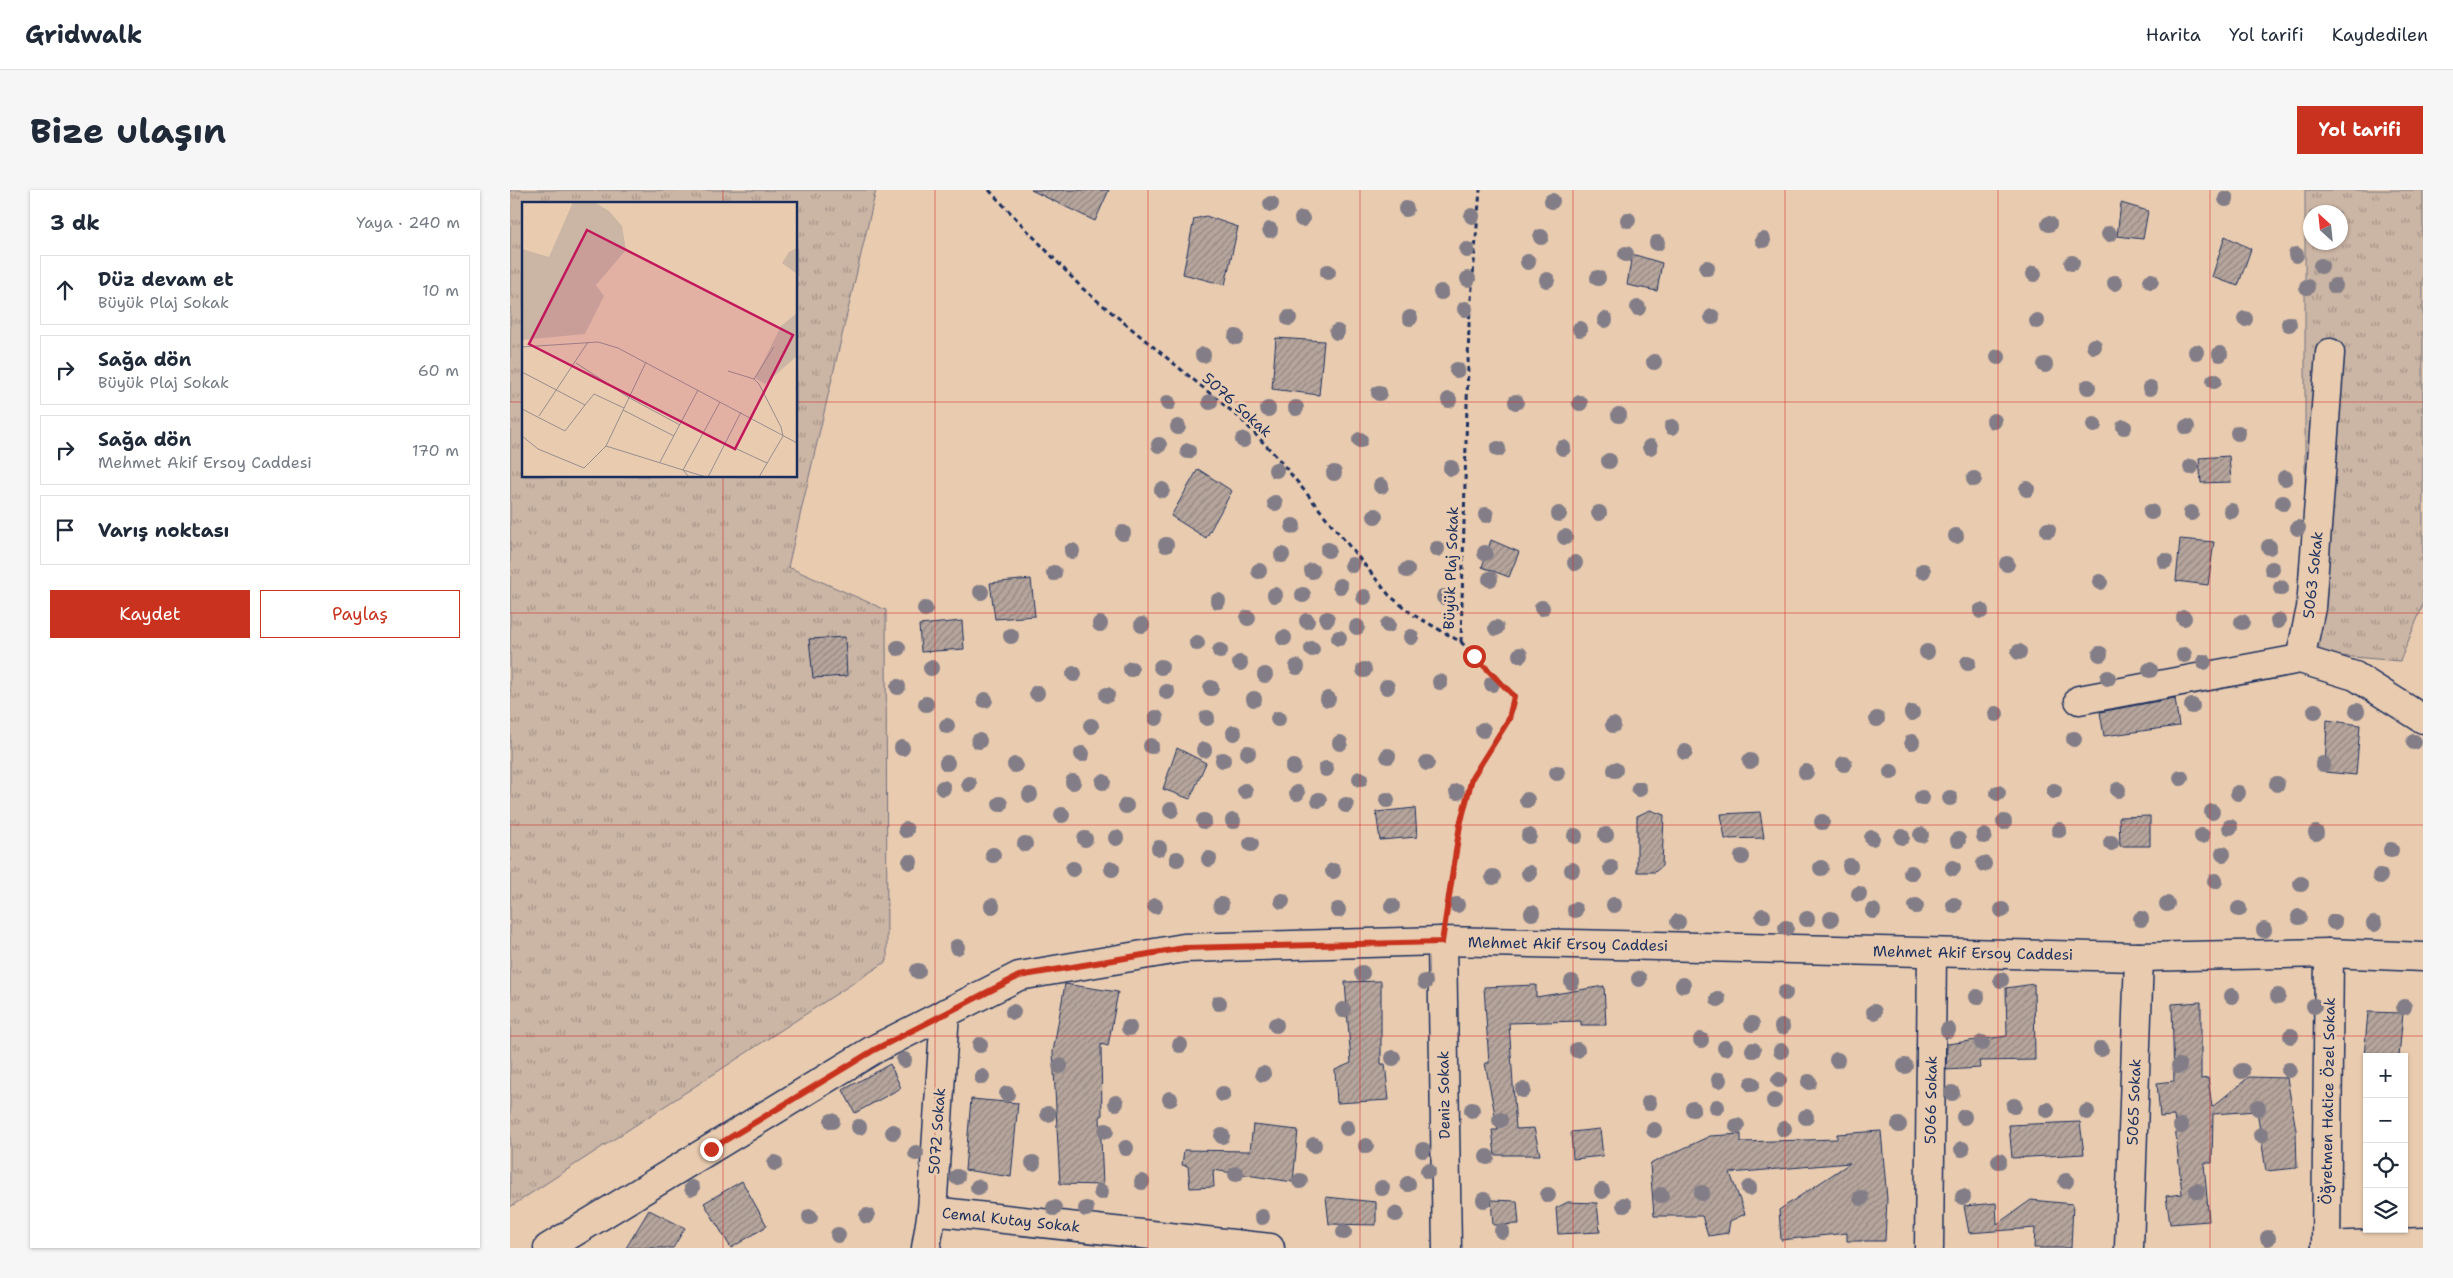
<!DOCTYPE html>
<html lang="tr">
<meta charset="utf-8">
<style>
:root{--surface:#fff;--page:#f6f6f7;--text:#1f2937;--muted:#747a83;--line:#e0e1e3;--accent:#c8321e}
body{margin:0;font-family:"Shantell Sans",sans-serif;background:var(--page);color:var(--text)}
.controls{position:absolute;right:15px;bottom:15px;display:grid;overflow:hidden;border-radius:0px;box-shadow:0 1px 4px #0004}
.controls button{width:45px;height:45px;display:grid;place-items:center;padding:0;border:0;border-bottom:1px solid var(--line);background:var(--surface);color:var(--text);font:25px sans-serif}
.compass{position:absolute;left:1793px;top:15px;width:45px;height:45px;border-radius:50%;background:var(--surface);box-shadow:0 1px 4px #0004;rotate:333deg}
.stop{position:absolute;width:15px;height:15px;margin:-11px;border:4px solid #c8321e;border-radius:50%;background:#fff}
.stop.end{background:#c8321e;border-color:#fff;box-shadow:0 1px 5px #0008}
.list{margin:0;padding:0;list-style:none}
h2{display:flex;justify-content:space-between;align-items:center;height:65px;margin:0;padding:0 20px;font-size:21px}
h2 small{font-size:16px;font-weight:400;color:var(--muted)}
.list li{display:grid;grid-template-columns:32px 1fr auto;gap:15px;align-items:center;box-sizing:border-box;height:70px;margin:0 10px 10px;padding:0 10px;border:1px solid var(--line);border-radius:0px}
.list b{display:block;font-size:19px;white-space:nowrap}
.list p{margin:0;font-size:16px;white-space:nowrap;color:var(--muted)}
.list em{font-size:16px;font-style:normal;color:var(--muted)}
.actions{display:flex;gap:10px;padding:15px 20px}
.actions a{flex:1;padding:11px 0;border:1px solid var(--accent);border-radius:0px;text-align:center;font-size:18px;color:var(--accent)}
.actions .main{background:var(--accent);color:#fff}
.icon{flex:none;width:28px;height:28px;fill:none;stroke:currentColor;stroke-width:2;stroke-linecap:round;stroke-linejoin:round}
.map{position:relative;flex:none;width:1913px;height:1058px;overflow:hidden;border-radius:0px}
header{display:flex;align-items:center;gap:30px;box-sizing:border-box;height:70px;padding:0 25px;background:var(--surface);border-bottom:1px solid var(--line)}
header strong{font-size:24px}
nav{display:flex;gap:28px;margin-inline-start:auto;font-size:18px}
.intro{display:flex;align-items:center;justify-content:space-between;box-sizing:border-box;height:120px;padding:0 30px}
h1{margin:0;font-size:35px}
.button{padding:12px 22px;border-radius:0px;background:var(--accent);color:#fff;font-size:18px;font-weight:700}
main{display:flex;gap:30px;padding:0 30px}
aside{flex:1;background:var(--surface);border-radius:0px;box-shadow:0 1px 4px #0004}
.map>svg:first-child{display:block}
</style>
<header>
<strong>Gridwalk</strong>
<nav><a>Harita</a><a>Yol tarifi</a><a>Kaydedilen</a></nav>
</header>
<div class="intro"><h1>Bize ulaşın</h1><a class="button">Yol tarifi</a></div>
<main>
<aside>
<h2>3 dk<small>Yaya · 240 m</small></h2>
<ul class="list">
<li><svg class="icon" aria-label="ahead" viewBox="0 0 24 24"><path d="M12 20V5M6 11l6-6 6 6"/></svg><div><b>Düz devam et</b><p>Büyük Plaj Sokak</p></div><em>10 m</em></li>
<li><svg class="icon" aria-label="right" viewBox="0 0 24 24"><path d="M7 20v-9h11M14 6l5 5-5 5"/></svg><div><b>Sağa dön</b><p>Büyük Plaj Sokak</p></div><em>60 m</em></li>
<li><svg class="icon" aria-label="right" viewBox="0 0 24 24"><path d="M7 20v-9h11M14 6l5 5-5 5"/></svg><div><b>Sağa dön</b><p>Mehmet Akif Ersoy Caddesi</p></div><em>170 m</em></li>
<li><svg class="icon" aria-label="arrive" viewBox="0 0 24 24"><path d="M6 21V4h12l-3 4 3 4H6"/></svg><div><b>Varış noktası</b></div></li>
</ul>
<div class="actions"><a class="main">Kaydet</a><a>Paylaş</a></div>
</aside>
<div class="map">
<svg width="1913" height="1058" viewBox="0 0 1913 1058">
<defs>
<pattern id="grass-tufts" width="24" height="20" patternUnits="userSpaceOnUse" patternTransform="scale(1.25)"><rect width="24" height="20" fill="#cbb5a4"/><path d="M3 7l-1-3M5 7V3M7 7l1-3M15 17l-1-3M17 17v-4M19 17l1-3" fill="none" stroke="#a49489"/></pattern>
<pattern id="building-hatch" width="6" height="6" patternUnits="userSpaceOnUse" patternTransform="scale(1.25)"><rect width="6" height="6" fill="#b6a59c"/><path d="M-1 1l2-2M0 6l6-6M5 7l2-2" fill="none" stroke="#938782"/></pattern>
</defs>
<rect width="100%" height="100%" fill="#e9ccb0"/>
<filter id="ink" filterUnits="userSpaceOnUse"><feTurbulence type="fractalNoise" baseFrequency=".02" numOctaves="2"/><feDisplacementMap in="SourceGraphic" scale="10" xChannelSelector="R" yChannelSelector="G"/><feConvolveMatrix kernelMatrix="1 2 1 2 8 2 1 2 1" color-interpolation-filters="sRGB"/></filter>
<g filter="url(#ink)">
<g fill="url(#grass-tufts)" stroke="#737281" fill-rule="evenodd">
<path d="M 0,0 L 366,0 L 278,377 L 376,420 L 377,771 L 0,1017 ZM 14,14 L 286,14 L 286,286 L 14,286 Z"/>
<path d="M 1795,0 L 1913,0 L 1913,415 L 1890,471 L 1795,463 ZM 1800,22 L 1830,22 L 1830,52 L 1800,52 Z"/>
</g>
<g fill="url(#building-hatch)" stroke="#1b2f5e">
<path d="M 521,0 L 599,0 L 585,31 Z"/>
<path d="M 1611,13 L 1638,21 L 1633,49 L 1607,46 Z"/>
<path d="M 696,26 L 728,37 L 715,95 L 673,84 L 684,29 Z"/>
<path d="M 1715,46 L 1741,59 L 1728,96 L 1702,87 Z"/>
<path d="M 1122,64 L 1152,73 L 1147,101 L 1117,95 Z"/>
<path d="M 766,148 L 814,151 L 809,205 L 762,199 Z"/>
<path d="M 1719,266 L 1721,292 L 1691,293 L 1689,268 Z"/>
<path d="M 688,279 L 722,301 L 696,348 L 661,326 Z"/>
<path d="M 1670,349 L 1704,352 L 1698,395 L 1666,391 Z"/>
<path d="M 981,350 L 1009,362 L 999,387 L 972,377 Z"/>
<path d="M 521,389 L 525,426 L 485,429 L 480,393 Z"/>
<path d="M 452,431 L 454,459 L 411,462 L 409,435 Z"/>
<path d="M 335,447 L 337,486 L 303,488 L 299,449 Z"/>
<path d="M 1665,508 L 1669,536 L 1594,546 L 1590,522 Z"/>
<path d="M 1817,530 L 1850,535 L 1846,585 L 1815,582 Z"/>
<path d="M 667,558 L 696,573 L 680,609 L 653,599 Z"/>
<path d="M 905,618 L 907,647 L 870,650 L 866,622 Z"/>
<path d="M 1140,620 L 1154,625 L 1152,676 L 1145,682 L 1127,682 L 1127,626 Z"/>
<path d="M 1250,622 L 1254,648 L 1215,649 L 1211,624 Z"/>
<path d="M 1640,626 L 1640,656 L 1610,656 L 1609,627 Z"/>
<path d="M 871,791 L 871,874 L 875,874 L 879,910 L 827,913 L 825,880 L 841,873 L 835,792 Z"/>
<path d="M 555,794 L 608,802 L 598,856 L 591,854 L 592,926 L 590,926 L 593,995 L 550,994 L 543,862 Z"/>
<path d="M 1524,794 L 1525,870 L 1469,871 L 1470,878 L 1436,880 L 1437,854 L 1497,846 L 1496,798 Z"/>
<path d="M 1026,795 L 1026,807 L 1094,796 L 1096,835 L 1071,835 L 1071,831 L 999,833 L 1006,939 L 1024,938 L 1030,965 L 985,965 L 982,940 L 988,940 L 975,873 L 979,873 L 974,797 Z"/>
<path d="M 1691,812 L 1691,889 L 1698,888 L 1702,917 L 1739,887 L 1777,888 L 1786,940 L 1787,978 L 1756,981 L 1747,921 L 1703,924 L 1702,973 L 1694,973 L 1699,1031 L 1660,1034 L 1656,1006 L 1672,1004 L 1664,926 L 1650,927 L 1647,893 L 1664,891 L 1662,814 Z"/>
<path d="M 1858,822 L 1893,823 L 1889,867 L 1854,867 Z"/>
<path d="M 380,874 L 391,898 L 345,923 L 333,900 Z"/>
<path d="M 461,909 L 508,913 L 501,987 L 455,980 Z"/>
<path d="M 1570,932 L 1574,964 L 1502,968 L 1499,935 Z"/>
<path d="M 743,935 L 788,940 L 783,992 L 703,980 L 704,997 L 680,998 L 678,976 L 672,975 L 674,960 L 740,961 Z"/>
<path d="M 1090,939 L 1093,966 L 1063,969 L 1061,942 Z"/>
<path d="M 1371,941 L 1377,1009 L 1375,1051 L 1337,1051 L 1337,1043 L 1271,1050 L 1269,1020 L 1340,973 L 1220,983 L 1235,1024 L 1220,1031 L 1218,1043 L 1198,1046 L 1192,1026 L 1144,1026 L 1140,974 L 1200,946 L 1231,944 L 1231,952 L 1327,949 L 1327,944 Z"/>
<path d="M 232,991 L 257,1036 L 221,1058 L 194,1013 Z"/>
<path d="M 816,1007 L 866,1012 L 866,1035 L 819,1034 Z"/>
<path d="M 981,1010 L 1007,1011 L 1009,1034 L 983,1035 Z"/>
<path d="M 1521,1010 L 1563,1014 L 1561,1058 L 1524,1058 L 1525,1038 L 1459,1043 L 1454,1016 L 1486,1013 L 1487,1034 Z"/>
<path d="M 1058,1012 L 1087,1013 L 1090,1042 L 1048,1044 L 1046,1018 Z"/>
<path d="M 139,1020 L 175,1038 L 163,1058 L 116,1058 Z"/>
</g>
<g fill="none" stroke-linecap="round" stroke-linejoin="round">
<defs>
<g id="minor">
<path d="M 1790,469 L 1801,418 L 1820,163"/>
<path d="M 1569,510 L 1790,469 L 1845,486 L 1913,529"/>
<path d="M 932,751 L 937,1058"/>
<path d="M 422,1021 L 760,1058"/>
<path d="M 1816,1056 L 1913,1052"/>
<path d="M 416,1058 L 422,1021 L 435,823"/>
<path d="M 1419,1058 L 1422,763"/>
<path d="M 1619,1058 L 1629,767"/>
<path d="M 1816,1058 L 1819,763"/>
</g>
<path id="tertiary" d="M 38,1058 L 363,860 L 509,786 L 674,758 L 932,751 L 1629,767 L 1819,763 L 1913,767"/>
</defs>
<use href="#minor" stroke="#1b2f5e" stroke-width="31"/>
<use href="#tertiary" stroke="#1b2f5e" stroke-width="31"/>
<g stroke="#1b2f5e" stroke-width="3" stroke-dasharray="5 4" stroke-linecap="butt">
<path d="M 479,0 L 572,98 L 730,228 L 767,267 L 879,405 L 902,424 L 951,452 L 1004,506 L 999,529 L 962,588 L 950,635 L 936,721"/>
<path d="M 951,452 L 959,134 L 970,0"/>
</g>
<use href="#minor" stroke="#e9ccb0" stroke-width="28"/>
<use href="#tertiary" stroke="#e9ccb0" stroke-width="28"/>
</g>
<g fill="#827d87">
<circle cx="1716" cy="9" r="8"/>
<circle cx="1042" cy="11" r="8"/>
<circle cx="761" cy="14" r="8"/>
<circle cx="896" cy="19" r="8"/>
<circle cx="962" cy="26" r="8"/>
<circle cx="792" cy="29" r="8"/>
<circle cx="1118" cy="30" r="8"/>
<circle cx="1539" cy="34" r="8"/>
<circle cx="760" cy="40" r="8"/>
<circle cx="1599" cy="44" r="8"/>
<circle cx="1031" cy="47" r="8"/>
<circle cx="1253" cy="50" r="8"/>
<circle cx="1147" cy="53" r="8"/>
<circle cx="957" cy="60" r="8"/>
<circle cx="1116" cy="64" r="8"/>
<circle cx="1786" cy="65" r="8"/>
<circle cx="1018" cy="72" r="8"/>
<circle cx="1562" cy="73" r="8"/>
<circle cx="1811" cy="76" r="8"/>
<circle cx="1197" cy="78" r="8"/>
<circle cx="818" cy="82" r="8"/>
<circle cx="1524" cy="84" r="8"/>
<circle cx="1088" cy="88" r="8"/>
<circle cx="958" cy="89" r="8"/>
<circle cx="1037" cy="90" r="8"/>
<circle cx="1641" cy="91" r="8"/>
<circle cx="1605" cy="93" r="8"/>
<circle cx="1825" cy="96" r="8"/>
<circle cx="1797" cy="97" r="8"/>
<circle cx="931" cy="102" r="8"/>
<circle cx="1128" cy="118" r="8"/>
<circle cx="955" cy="119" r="8"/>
<circle cx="1202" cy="127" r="8"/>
<circle cx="779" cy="128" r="8"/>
<circle cx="900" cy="128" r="8"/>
<circle cx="1735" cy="129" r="8"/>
<circle cx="1095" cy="130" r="8"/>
<circle cx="1527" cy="131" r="8"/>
<circle cx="1779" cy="134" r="8"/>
<circle cx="1070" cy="139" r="8"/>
<circle cx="827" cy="142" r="8"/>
<circle cx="726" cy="147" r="8"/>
<circle cx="1584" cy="156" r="8"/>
<circle cx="1686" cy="162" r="8"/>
<circle cx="1710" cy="164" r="8"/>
<circle cx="693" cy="165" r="8"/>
<circle cx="1488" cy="167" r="8"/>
<circle cx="1144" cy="172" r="8"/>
<circle cx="1535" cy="175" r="8"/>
<circle cx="947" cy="180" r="8"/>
<circle cx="1704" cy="191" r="8"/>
<circle cx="1578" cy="197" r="8"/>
<circle cx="1640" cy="198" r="8"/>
<circle cx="869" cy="203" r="8"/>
<circle cx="939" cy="210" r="8"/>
<circle cx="700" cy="212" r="8"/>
<circle cx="1006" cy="212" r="8"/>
<circle cx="658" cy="213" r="8"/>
<circle cx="1070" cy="213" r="8"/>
<circle cx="786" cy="218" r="8"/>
<circle cx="758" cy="219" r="8"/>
<circle cx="1109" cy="225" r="8"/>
<circle cx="1484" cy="231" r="8"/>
<circle cx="1584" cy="235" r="8"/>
<circle cx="668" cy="237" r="8"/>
<circle cx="1162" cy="237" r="8"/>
<circle cx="1614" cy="237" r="8"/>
<circle cx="1677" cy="237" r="8"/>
<circle cx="1728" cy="243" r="8"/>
<circle cx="733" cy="250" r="8"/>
<circle cx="850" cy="250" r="8"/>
<circle cx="649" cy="255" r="8"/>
<circle cx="1140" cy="257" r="8"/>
<circle cx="1053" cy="258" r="8"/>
<circle cx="988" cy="259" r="8"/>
<circle cx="678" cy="261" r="8"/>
<circle cx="1099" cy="271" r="8"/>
<circle cx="1681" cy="277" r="8"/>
<circle cx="941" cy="278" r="8"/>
<circle cx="766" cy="280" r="8"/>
<circle cx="824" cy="283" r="8"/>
<circle cx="1775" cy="288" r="8"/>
<circle cx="1464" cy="289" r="8"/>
<circle cx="871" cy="296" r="8"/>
<circle cx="1517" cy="299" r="8"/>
<circle cx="652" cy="300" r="8"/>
<circle cx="765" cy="313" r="8"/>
<circle cx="1773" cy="313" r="8"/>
<circle cx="1721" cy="321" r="8"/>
<circle cx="1641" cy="322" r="8"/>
<circle cx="1089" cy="323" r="8"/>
<circle cx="1681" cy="323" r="8"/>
<circle cx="1049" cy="324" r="8"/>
<circle cx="976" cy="325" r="8"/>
<circle cx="865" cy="326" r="8"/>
<circle cx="783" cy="336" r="8"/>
<circle cx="1788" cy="338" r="8"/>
<circle cx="1538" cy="340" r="8"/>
<circle cx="613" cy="343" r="8"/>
<circle cx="1446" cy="346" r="8"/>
<circle cx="1055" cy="347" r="8"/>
<circle cx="656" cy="355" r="8"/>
<circle cx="1759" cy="357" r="8"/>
<circle cx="927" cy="359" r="8"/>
<circle cx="818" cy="360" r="8"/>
<circle cx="562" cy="361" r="8"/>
<circle cx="975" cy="363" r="8"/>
<circle cx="772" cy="365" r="8"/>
<circle cx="1655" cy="371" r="8"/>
<circle cx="1065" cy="373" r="8"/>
<circle cx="1497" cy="374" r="8"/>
<circle cx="842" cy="375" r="8"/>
<circle cx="1762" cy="379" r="8"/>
<circle cx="897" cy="380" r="8"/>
<circle cx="749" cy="381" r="8"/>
<circle cx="802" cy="381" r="8"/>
<circle cx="1413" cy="381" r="8"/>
<circle cx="544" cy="383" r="8"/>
<circle cx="980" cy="389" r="8"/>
<circle cx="1590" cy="392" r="8"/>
<circle cx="830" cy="396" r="8"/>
<circle cx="1771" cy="398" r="8"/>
<circle cx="471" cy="402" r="8"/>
<circle cx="765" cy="405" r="8"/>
<circle cx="793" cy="405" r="8"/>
<circle cx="854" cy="407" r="8"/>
<circle cx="934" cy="407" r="8"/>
<circle cx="708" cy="411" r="8"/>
<circle cx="1032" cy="418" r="8"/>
<circle cx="415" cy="419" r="8"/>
<circle cx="1471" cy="421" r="8"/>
<circle cx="738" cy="428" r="8"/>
<circle cx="1674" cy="428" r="8"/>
<circle cx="817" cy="429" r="8"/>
<circle cx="797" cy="431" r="8"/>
<circle cx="1768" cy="431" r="8"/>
<circle cx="1732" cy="432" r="8"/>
<circle cx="590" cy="434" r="8"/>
<circle cx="632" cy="435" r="8"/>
<circle cx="878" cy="435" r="8"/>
<circle cx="847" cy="437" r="8"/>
<circle cx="986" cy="438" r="8"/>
<circle cx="501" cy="446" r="8"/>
<circle cx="901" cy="447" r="8"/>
<circle cx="774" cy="448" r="8"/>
<circle cx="829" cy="448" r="8"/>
<circle cx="687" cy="453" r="8"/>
<circle cx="388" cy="458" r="8"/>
<circle cx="802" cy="459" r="8"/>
<circle cx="710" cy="461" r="8"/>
<circle cx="1417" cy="462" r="8"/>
<circle cx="1509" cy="462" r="8"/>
<circle cx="1590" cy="464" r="8"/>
<circle cx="1010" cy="465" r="8"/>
<circle cx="1674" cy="465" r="8"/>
<circle cx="1694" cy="472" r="8"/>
<circle cx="730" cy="473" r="8"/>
<circle cx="1458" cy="473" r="8"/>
<circle cx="651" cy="477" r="8"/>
<circle cx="787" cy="477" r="8"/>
<circle cx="421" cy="478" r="8"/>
<circle cx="621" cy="479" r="8"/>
<circle cx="854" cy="480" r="8"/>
<circle cx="1640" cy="480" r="8"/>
<circle cx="564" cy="484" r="8"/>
<circle cx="755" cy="485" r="8"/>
<circle cx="1598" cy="488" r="8"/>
<circle cx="930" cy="492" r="8"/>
<circle cx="982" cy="494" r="8"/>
<circle cx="388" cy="497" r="8"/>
<circle cx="877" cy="497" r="8"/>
<circle cx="701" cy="498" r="8"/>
<circle cx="657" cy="502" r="8"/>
<circle cx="527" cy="503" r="8"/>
<circle cx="597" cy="505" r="8"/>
<circle cx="744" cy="509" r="8"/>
<circle cx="818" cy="509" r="8"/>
<circle cx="475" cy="510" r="8"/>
<circle cx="416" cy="514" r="8"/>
<circle cx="1682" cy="516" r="8"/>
<circle cx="1805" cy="521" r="8"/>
<circle cx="1847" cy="521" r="8"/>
<circle cx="1402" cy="523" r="8"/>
<circle cx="1486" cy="524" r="8"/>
<circle cx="646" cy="528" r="8"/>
<circle cx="697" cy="528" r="8"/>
<circle cx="768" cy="529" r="8"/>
<circle cx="1367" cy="529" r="8"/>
<circle cx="1103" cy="535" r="8"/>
<circle cx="437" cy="536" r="8"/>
<circle cx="581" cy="536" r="8"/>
<circle cx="973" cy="540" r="8"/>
<circle cx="724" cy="543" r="8"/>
<circle cx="1564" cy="549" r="8"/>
<circle cx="469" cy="551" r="8"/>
<circle cx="1402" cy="552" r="8"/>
<circle cx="1904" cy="552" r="8"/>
<circle cx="830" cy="553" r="8"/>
<circle cx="641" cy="556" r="8"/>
<circle cx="392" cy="558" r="8"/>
<circle cx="694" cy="560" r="8"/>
<circle cx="1175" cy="562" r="8"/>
<circle cx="738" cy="563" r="8"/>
<circle cx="572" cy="564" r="8"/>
<circle cx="878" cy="566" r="8"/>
<circle cx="713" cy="570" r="8"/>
<circle cx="1240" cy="571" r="8"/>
<circle cx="437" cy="573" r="8"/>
<circle cx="917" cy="573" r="8"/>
<circle cx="1334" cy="574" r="8"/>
<circle cx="1813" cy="574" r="8"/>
<circle cx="505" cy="575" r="8"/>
<circle cx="783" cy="577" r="8"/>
<circle cx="816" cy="579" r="8"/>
<circle cx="1105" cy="580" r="8"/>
<circle cx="1296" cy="582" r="8"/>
<circle cx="1381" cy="582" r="8"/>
<circle cx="1047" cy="583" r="8"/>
<circle cx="1671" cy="588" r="8"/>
<circle cx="850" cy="589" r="8"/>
<circle cx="563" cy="592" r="8"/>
<circle cx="593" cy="592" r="8"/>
<circle cx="459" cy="594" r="8"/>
<circle cx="1767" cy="594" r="8"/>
<circle cx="433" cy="598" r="8"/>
<circle cx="1129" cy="599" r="8"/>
<circle cx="1608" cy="600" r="8"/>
<circle cx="735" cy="601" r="8"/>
<circle cx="1544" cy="601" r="8"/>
<circle cx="947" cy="602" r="8"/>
<circle cx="787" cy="603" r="8"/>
<circle cx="1488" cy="603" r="8"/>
<circle cx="1728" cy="603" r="8"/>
<circle cx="520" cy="605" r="8"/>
<circle cx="1412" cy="608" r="8"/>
<circle cx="1440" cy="608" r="8"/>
<circle cx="809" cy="610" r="8"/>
<circle cx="877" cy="610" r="8"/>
<circle cx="1017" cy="610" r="8"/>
<circle cx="490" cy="614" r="8"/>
<circle cx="836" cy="615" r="8"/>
<circle cx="616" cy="616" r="8"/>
<circle cx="661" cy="620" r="8"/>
<circle cx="1702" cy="622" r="8"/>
<circle cx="552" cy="625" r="8"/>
<circle cx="694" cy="631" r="8"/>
<circle cx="723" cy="631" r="8"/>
<circle cx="1312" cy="632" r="8"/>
<circle cx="1494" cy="632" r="8"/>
<circle cx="1720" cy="637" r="8"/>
<circle cx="396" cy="640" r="8"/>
<circle cx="1549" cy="640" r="8"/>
<circle cx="1806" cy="643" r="8"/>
<circle cx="1096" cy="645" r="8"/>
<circle cx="1411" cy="645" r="8"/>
<circle cx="1019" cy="646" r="8"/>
<circle cx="1065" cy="646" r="8"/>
<circle cx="1474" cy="646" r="8"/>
<circle cx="1692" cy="646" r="8"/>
<circle cx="1392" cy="647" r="8"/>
<circle cx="606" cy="648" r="8"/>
<circle cx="1362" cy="648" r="8"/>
<circle cx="575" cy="649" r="8"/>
<circle cx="1448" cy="650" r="8"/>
<circle cx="1601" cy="653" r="8"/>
<circle cx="515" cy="654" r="8"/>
<circle cx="741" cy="654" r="8"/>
<circle cx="649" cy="658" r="8"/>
<circle cx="1881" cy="660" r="8"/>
<circle cx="1713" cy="664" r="8"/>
<circle cx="483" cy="665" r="8"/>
<circle cx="1232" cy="667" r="8"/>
<circle cx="667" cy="669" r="8"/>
<circle cx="699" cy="669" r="8"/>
<circle cx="400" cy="672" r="8"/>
<circle cx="1474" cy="674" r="8"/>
<circle cx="1340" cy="676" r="8"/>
<circle cx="1101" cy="678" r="8"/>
<circle cx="1311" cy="678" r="8"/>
<circle cx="1443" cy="678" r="8"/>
<circle cx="563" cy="679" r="8"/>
<circle cx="602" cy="679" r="8"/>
<circle cx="1062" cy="680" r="8"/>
<circle cx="823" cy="681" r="8"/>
<circle cx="1019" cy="683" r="8"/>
<circle cx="1401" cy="683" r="8"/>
<circle cx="1870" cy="686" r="8"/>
<circle cx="983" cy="687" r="8"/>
<circle cx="1705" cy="691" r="8"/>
<circle cx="1791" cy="694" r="8"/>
<circle cx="1349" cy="704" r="8"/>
<circle cx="772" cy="711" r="8"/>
<circle cx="1657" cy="714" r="8"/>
<circle cx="711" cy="715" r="8"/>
<circle cx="947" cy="715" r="8"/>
<circle cx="1104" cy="715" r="8"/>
<circle cx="1444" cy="715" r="8"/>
<circle cx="482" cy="716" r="8"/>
<circle cx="645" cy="716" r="8"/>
<circle cx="882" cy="716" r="8"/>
<circle cx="1406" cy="716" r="8"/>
<circle cx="1729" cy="719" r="8"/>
<circle cx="828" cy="720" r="8"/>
<circle cx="1065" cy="720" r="8"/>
<circle cx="1492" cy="720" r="8"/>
<circle cx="1363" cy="721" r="8"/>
<circle cx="1022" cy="723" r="8"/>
<circle cx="1253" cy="726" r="8"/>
<circle cx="1789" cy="727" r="8"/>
<circle cx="1297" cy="729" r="8"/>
<circle cx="1321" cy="729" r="8"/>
<circle cx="1631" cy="729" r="8"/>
<circle cx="1168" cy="732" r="8"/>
<circle cx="1824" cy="732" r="8"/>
<circle cx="1864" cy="734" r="8"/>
<circle cx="1276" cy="738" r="8"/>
<circle cx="1754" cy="740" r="8"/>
<circle cx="447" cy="757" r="8"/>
<circle cx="408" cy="781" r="8"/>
<circle cx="852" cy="783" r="8"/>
<circle cx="1129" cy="789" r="8"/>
<circle cx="1491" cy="790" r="8"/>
<circle cx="915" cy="792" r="8"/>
<circle cx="1062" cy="792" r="8"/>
<circle cx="1173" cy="795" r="8"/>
<circle cx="1275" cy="803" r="8"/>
<circle cx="1722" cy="806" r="8"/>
<circle cx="1768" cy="806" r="8"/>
<circle cx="1467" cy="807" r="8"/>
<circle cx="1208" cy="809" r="8"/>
<circle cx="709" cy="813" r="8"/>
<circle cx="1804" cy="816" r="8"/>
<circle cx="1894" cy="817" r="8"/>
<circle cx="833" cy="820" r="8"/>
<circle cx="503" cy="822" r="8"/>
<circle cx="1364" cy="822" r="8"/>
<circle cx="1242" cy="834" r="8"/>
<circle cx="766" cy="835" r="8"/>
<circle cx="1272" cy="837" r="8"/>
<circle cx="619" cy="838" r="8"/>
<circle cx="1438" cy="840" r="8"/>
<circle cx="1781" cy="846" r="8"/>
<circle cx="1191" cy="850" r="8"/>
<circle cx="1472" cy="853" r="8"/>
<circle cx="470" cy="855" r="8"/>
<circle cx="670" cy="855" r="8"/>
<circle cx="1215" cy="858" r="8"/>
<circle cx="1591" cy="859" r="8"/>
<circle cx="1067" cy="860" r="8"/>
<circle cx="1243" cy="860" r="8"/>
<circle cx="1271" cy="861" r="8"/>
<circle cx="883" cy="868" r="8"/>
<circle cx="394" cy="870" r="8"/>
<circle cx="1327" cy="870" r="8"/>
<circle cx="550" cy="876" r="8"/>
<circle cx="1395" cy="876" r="8"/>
<circle cx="1669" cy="876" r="8"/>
<circle cx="1779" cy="880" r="8"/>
<circle cx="1732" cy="881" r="8"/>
<circle cx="753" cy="884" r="8"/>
<circle cx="472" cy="887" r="8"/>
<circle cx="1209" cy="890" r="8"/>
<circle cx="1269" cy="890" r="8"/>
<circle cx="1299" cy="892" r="8"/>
<circle cx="1242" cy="894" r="8"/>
<circle cx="1013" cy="900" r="8"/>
<circle cx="1442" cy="903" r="8"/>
<circle cx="497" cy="904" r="8"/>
<circle cx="713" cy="904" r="8"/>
<circle cx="660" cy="909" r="8"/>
<circle cx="1264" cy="911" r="8"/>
<circle cx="606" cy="913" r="8"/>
<circle cx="1139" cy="913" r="8"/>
<circle cx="1504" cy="916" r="8"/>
<circle cx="1207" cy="917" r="8"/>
<circle cx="1748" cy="918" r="8"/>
<circle cx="1183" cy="919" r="8"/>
<circle cx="962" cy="920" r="8"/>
<circle cx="1537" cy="920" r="8"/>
<circle cx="1577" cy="922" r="8"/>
<circle cx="538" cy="924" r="8"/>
<circle cx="1296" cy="927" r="8"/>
<circle cx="1454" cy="927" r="8"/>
<circle cx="990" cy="930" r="8"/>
<circle cx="322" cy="931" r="8"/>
<circle cx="1389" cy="935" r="8"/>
<circle cx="1227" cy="936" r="8"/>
<circle cx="1671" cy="936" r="8"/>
<circle cx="349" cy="937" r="8"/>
<circle cx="837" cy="938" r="8"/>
<circle cx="1274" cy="939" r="8"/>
<circle cx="1144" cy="940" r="8"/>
<circle cx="596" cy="941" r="8"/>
<circle cx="383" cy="942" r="8"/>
<circle cx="1751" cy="945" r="8"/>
<circle cx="712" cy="946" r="8"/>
<circle cx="804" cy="955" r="8"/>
<circle cx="856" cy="956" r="8"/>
<circle cx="616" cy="958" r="8"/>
<circle cx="1452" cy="959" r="8"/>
<circle cx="913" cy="960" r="8"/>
<circle cx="406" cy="963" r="8"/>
<circle cx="977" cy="967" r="8"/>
<circle cx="1489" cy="971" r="8"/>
<circle cx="265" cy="973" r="8"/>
<circle cx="523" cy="973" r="8"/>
<circle cx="918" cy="981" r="8"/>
<circle cx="726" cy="984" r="8"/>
<circle cx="447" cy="987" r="8"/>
<circle cx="790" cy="991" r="8"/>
<circle cx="1556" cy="991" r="8"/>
<circle cx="632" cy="992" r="8"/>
<circle cx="898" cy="994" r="8"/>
<circle cx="468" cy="997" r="8"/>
<circle cx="182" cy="998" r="8"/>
<circle cx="872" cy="998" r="8"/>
<circle cx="1239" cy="998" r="8"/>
<circle cx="1092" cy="1001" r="8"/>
<circle cx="1687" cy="1001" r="8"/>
<circle cx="591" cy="1002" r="8"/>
<circle cx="1192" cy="1003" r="8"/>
<circle cx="1038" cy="1005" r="8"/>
<circle cx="1151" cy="1005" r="8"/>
<circle cx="1453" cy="1007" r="8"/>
<circle cx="1351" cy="1008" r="8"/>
<circle cx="974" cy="1010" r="8"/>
<circle cx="1114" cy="1015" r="8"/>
<circle cx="544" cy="1018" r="8"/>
<circle cx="576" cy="1019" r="8"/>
<circle cx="886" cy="1024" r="8"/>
<circle cx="357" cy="1026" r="8"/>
<circle cx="300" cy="1027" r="8"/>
<circle cx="752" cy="1027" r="8"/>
<circle cx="992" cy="1041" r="8"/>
<circle cx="834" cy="1042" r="8"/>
<circle cx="328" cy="1045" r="8"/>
<circle cx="1758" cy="1048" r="8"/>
</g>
</g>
<g fill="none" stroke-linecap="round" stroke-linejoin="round" filter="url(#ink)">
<path stroke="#c8321e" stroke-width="6" d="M 201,959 L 364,860 L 509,786 L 674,758 L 932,752 L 950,635 L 962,588 L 999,529 L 1004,506 L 964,466"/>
</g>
<path fill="none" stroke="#d62828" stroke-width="1" stroke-opacity="0.55" d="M 213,0 L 213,14M 425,0 L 425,1058M 638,0 L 638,1058M 850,0 L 850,1058M 1063,0 L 1063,1058M 1275,0 L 1275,1058M 1488,0 L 1488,1058M 1700,0 L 1700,1058M 0,212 L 14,212M 286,212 L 1913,212M 213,286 L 213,1058M 0,423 L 1913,423M 0,635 L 1913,635M 0,846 L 1913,846"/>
<g text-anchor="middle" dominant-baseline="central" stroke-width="5" stroke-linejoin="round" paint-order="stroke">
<g font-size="15" fill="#1b2f5e" stroke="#e9ccb0">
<text transform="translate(727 215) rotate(42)">5076 Sokak</text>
<text transform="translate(941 378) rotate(-88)">Büyük Plaj Sokak</text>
<text transform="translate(1803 385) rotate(-84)">5063 Sokak</text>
<text transform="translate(1058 754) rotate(1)">Mehmet Akif Ersoy Caddesi</text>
<text transform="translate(1463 763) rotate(1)">Mehmet Akif Ersoy Caddesi</text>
<text transform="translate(934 905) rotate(-91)">Deniz Sokak</text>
<text transform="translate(1421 910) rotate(-89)">5066 Sokak</text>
<text transform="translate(1818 911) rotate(-89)">Öğretmen Hatice Özel Sokak</text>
<text transform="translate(1624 912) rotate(-88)">5065 Sokak</text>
<text transform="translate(427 941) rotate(-86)">5072 Sokak</text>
<text transform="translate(501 1030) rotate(6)">Cemal Kutay Sokak</text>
</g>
</g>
<g transform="translate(12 12)">
<rect width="275" height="275" fill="#e9ccb0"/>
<path d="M 51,0 L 72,0 L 87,9 L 100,24 L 104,48 L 74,83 L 82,94 L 63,132 L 0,138 L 0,47 L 27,55 ZM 275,46 L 275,72 L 260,61 L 267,50 ZM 275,111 L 275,154 L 243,182 L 233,176 L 259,124 Z" fill="#cbb5a4"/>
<path fill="none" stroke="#978d8f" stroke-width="1" d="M 0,145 L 76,140 L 96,146 L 275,241M 54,161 L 106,195 L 158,223M 206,169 L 232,177 L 237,182 L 259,225 L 261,234 L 237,275M 0,170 L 63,203 L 72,192 L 102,206M 232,177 L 252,145M 0,207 L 43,229 L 63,203M 101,208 L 152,234M 17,214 L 66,140M 0,234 L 16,247 L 62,266 L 84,244 L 124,160M 202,241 L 245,261M 84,244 L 161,268 L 167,275M 138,260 L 176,188M 184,275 L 161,268 L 198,200M 186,275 L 219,210"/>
<path fill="#c2185b" fill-opacity="0.15" stroke="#c2185b" stroke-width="2.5" d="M 65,28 L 271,133 L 213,247 L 7,142 Z"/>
<rect width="275" height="275" fill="none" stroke="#1b2f5e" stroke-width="2.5"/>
</g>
</svg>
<div class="controls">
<button>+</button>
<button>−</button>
<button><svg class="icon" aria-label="locate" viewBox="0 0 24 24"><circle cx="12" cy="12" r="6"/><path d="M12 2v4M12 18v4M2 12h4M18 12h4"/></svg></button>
<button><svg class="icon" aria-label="layers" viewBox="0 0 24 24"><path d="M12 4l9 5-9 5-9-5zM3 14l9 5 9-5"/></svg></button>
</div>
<svg class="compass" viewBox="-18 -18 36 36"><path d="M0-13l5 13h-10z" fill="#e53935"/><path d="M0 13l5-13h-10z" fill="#747a83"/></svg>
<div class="stop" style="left:964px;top:466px"></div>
<div class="stop end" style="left:201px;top:959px"></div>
</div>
</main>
